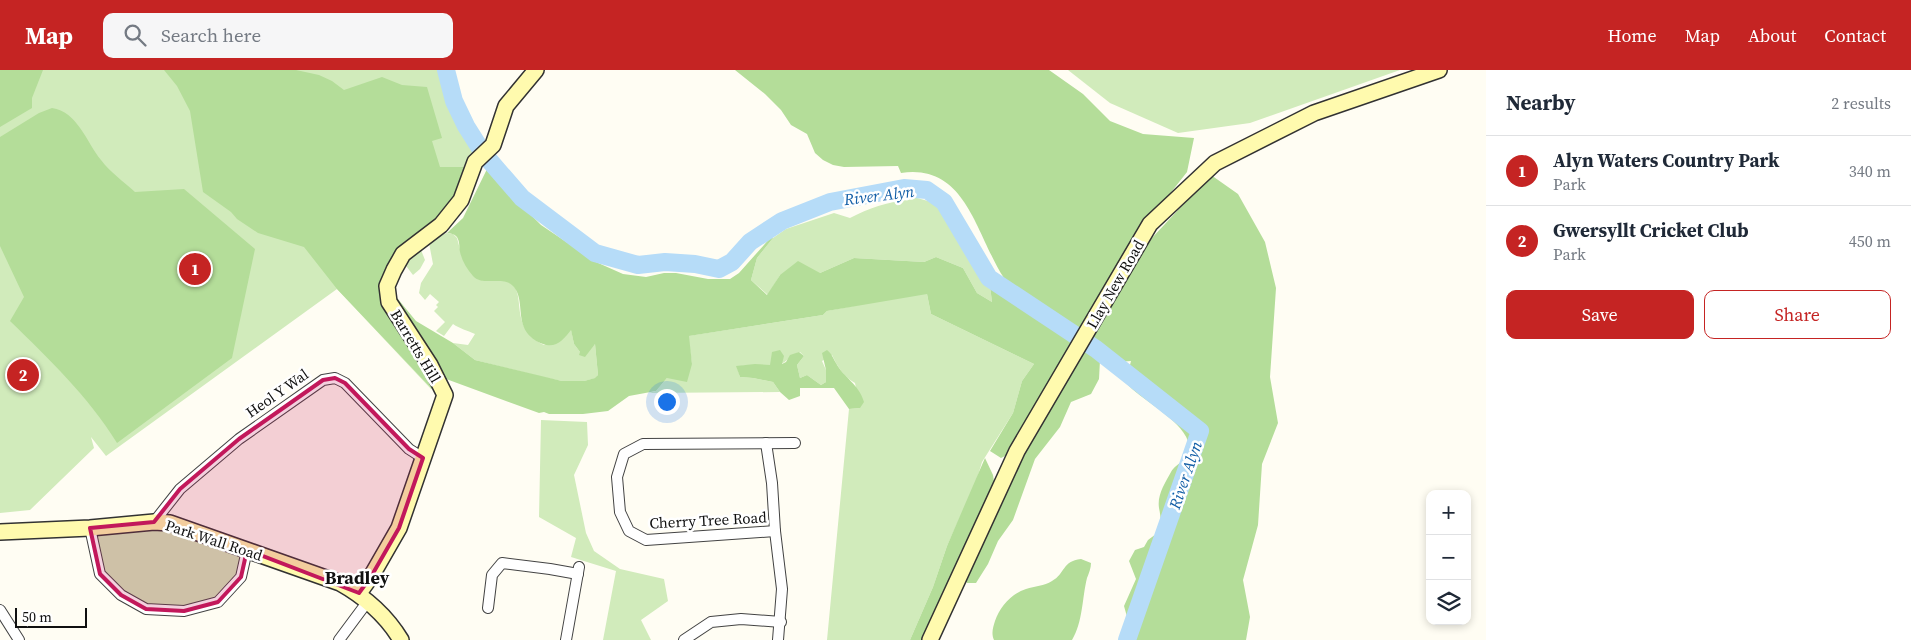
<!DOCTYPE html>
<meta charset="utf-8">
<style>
:root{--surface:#fff;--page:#f6f6f7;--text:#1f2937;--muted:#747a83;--line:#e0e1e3;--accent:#c52423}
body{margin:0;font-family:"Source Serif 4",serif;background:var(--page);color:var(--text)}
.controls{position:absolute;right:15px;bottom:15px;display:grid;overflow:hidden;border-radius:10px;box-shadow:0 2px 8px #0003}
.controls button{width:45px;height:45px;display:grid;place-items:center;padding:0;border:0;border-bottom:1px solid var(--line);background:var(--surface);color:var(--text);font:25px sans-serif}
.scale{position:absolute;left:15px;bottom:12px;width:72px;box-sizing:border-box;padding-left:5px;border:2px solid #101010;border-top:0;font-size:14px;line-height:18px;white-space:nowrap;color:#101010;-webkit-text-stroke:4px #fff;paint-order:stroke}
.you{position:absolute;left:666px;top:331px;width:18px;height:18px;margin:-12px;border:4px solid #fff;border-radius:50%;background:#1a73e8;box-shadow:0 0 0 8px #1a73e833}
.badge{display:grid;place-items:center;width:32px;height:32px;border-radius:50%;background:var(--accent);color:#fff;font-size:16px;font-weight:700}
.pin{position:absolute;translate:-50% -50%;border:2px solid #fff;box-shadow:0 1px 5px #0006}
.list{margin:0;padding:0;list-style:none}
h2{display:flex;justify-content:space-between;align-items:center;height:65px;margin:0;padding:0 20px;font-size:21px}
h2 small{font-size:16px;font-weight:400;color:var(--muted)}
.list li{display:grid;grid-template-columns:32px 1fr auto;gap:15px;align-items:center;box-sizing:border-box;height:70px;padding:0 20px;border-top:1px solid var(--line)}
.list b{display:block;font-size:19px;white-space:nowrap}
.list p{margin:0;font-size:16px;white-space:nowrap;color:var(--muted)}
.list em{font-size:16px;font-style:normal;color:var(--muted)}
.actions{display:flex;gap:10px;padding:15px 20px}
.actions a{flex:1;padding:11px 0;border:1px solid var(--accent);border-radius:10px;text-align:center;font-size:18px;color:var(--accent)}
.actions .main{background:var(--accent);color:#fff}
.icon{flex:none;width:28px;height:28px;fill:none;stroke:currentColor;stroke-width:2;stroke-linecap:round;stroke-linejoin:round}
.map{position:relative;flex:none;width:1486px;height:570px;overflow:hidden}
header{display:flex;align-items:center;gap:30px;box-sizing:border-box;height:70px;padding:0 25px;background:var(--accent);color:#fff}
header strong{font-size:24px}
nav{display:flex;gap:28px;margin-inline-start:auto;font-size:18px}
.search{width:350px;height:45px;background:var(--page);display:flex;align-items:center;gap:12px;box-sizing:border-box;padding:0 18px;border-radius:10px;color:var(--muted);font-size:19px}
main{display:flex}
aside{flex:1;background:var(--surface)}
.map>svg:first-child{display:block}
</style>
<header>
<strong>Map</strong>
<div class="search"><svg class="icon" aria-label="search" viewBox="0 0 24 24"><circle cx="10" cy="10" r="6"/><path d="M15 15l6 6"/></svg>Search here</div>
<nav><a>Home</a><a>Map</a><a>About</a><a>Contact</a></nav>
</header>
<main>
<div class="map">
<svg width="1486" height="570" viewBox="0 0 1486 570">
<rect width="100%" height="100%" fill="#fffdf3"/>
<g fill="#d1ebbb">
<path d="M 0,0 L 446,0 C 447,30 468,59 483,83 L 381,215 L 438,316 L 431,319 L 337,219 L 106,386 L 91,367 L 94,378 L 30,440 L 0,443 Z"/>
<path d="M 1068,0 L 1400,0 L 1250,53 L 1178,63 L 1110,33 Z"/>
<path d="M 910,126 L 935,133 L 949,151 L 962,175 L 968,179 L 990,216 L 992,232 L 977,223 L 963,198 L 936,187 L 924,192 L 854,188 L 820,203 L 780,205 L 768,225 L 751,210 L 757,188 L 773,168 L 786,159 L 834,143 L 850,148 C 869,138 887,132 908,130 Z"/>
<path d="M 447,163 L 453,164 L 457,168 L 461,183 L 483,211 C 491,211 503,209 510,213 C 528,224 507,256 544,275 L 571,259 L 574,274 L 580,282 L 595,274 L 598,305 L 596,308 L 584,311 L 562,311 L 542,307 L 475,290 L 453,273 L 468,275 L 475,264 C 467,260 460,259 453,254 L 444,266 L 436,261 L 445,252 L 434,241 L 438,237 L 436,235 L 439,232 L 430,224 L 425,230 L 419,223 L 421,213 L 433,194 L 429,173 L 438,166 Z"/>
<path d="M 413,180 L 421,180 L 425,190 L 420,199 L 413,205 L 403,192 Z"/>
<path d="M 916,224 L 927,224 L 931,244 L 1034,294 L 1022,311 L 1013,343 L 982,392 L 976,412 L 947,476 L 933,517 L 910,570 L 827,570 L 849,339 L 860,338 L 855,313 C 844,307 837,296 832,285 L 822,291 L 826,300 L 826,312 L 821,315 L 807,305 L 800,308 L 797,295 L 804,286 L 800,282 C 790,285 786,293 780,294 C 766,297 752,293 737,297 L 740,307 L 753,308 L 773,312 L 780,322 L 649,323 L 656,321 L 667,308 L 692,294 L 688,266 L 823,245 L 827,241 Z"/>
<path d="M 541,350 L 587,352 L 588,375 L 574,405 L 586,463 L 594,481 L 620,499 L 664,509 L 668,531 L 641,550 L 651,570 L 603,570 L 616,501 L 571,487 L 576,468 L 539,447 Z"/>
<path d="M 154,452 L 247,480 L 241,507 L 218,532 L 184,541 L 146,539 L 100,504 L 90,458 Z"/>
</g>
<g fill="#b4dd99" fill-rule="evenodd">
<path d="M 0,0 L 43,0 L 32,28 L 32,38 L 0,57 Z"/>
<path d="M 164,0 L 296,0 L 319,5 L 332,11 L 344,20 L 382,7 L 402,15 L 427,17 L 442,68 L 432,71 L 440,97 L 470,97 L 460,129 L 381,215 L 438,316 L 432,319 L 337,219 L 304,177 L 258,163 L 237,149 L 231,142 L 203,122 L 190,41 L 177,16 Z"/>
<path d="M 735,0 L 1049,0 L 1083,24 L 1110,51 L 1143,64 L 1194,68 L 1187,102 L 1124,182 L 1079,259 C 1057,246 1017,228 1004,208 C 976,166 967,93 901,103 L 898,96 L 844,97 L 833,95 L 823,90 L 815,83 L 807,64 L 791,55 L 781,40 L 765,24 Z"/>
<path d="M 52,38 C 77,41 87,73 101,90 C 110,102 124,112 135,122 L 184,119 L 255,179 L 232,288 L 117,373 C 88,326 49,289 10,251 L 24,227 L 0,176 L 0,67 L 39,43 Z"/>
<path d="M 488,97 L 509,123 L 541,155 L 596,192 L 623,204 L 646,207 L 664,203 L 676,203 L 708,209 L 730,209 L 739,203 L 771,167 L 773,168 L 757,188 L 751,210 L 767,225 L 780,205 L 798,191 L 820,203 L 854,188 L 924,192 L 936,187 L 963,198 L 977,223 L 992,232 L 990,216 L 1072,270 L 1007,385 L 1001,388 L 990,381 L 1013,343 L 1022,311 L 1034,294 L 931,244 L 927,224 L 827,241 L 823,245 L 689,266 L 692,294 L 687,312 L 667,308 L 656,321 L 629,326 L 608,341 L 583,344 L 549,344 L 544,342 L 539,343 L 438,306 L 392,232 L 393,223 L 416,251 L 453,273 L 475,290 L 562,311 L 584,311 L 595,308 L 598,305 L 595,274 L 585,287 L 579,285 L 580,282 L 574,274 L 571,260 C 564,269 556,279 543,274 C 510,261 528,232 513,216 C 503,205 483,217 473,206 C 467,199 462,191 460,182 C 459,177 460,172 457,167 C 454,164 451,163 447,163 L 463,148 Z"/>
<path d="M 1211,105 L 1238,124 L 1265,172 L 1276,218 L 1270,307 L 1278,353 L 1262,394 L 1258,455 L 1243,510 L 1250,547 L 1246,570 L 1123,570 L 1129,554 L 1124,536 L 1136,509 L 1129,491 L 1135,480 L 1144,477 L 1148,470 L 1160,461 C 1161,451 1161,448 1159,438 C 1157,425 1165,413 1171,402 C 1177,392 1191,390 1189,375 C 1186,353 1144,331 1129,316 C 1119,307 1111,298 1100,290 L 1099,309 L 1091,324 L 1071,332 L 1060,357 L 1035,389 L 1013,450 L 998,471 L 988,494 L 976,513 L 967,513 L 964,507 L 1020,388 L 1090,265 L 1150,170 ZM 1112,289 L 1118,292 L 1131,291 L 1130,295 L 1141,308 L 1149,313 L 1141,311 L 1114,297 Z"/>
<path d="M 780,280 L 784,286 L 782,294 L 786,292 L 790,285 L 799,282 L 804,286 L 797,295 L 800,308 L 807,305 L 821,315 L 826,312 L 826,300 L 822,283 L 827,280 C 832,284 833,288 836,293 C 844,308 859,314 864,332 L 860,338 L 849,339 L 834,318 L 800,318 L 800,326 L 789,330 L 780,322 L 773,312 L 753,308 L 740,307 L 736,296 L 755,294 L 770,295 L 772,282 Z"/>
<path d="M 985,388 L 993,405 L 995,418 L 926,570 L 910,570 L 933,517 L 947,476 Z"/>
<path d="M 1081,489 L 1091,493 C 1091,498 1089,503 1087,508 C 1082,528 1083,552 1072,570 L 994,570 C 991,564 993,557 995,551 C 1000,537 1011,524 1026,519 C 1035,516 1044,516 1052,511 C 1065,504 1062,491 1081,489 Z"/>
</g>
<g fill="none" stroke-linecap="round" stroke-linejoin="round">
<path stroke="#b6dcf8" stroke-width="18" d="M 446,0 L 454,31 L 466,56 L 483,83 L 522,128 L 595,183 L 638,195 L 665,192 L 695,194 L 719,199 L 732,192 L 750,172 L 782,151 L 830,132 L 904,118 L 927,120 L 944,132 L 989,208 L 1096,279 L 1200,361 L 1127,570"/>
<defs>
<g id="street">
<path d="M 766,373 L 772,413 L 775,461 L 782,519 L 778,570"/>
<path d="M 154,452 L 180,419 L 239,369 L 323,310 L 335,308 L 345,313 L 409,379 L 423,388"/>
<path d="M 90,458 L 100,504 L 121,525 L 146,539 L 184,541 L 218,532 L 241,507 L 247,480"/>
<path d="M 775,461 L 646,470 L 629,461 L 620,442 L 617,407 L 624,384 L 643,374 L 795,373"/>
<path d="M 488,538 L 492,505 L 502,493 L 550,499 L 578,504"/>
<path d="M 0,540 L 19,570"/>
<path d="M 339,570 L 368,531"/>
<path d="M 566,570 L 579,497"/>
<path d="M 684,570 L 711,552 L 741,549 L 781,552"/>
</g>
<g id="secondary">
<path d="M 0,462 L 90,458 L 154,452 L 170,453 L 340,513 C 365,527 386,545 401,570"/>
<path d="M 359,523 L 372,505 L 399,458 L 445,325 L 430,295 L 389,232 L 387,216 L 394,200 L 403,184 L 441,155 L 461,130 L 475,92 L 493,75 L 506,36 L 536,0"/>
<path d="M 930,570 L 1017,381 L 1150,154 L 1215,93 L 1314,43 L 1439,0"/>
</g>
</defs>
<use href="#street" stroke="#434343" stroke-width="12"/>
<use href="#secondary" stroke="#323232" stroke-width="18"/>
<use href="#street" stroke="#fff" stroke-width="10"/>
<use href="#secondary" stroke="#fffaae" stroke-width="15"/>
</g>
<path fill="#c2185b" fill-opacity="0.2" stroke="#c2185b" stroke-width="4" stroke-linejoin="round" d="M 335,308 L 345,313 L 409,379 L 423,388 L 399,458 L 372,505 L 359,523 L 247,480 L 241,507 L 218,532 L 184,541 L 146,539 L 121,525 L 100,504 L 90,458 L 154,452 L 180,419 L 239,369 L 323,310 Z"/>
<g text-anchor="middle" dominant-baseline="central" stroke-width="5" stroke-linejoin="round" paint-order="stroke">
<g font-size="15" fill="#101010" stroke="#fff">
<text transform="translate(1115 214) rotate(-60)">Llay New Road</text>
<text transform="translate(416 276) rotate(59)">Barretts Hill</text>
<text transform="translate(277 323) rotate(-35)">Heol Y Wal</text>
<text transform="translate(708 450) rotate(-3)">Cherry Tree Road</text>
<text transform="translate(214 470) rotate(18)">Park Wall Road</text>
</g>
<g font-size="16" font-style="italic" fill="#145fa7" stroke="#fff">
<text transform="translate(879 125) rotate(-7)">River Alyn</text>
<text transform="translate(1185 405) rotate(-71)">River Alyn</text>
</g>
<g font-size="18" font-weight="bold" fill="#101010" stroke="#fff">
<text x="357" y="507">Bradley</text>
</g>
</g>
</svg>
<div class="controls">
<button>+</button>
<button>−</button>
<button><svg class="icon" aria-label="layers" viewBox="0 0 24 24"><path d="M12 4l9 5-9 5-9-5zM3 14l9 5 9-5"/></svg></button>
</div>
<div class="scale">50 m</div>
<div class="you"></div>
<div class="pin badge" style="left:195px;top:199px">1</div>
<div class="pin badge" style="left:23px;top:305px">2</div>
</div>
<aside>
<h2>Nearby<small>2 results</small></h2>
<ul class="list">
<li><span class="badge">1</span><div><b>Alyn Waters Country Park</b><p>Park</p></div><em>340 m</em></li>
<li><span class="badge">2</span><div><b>Gwersyllt Cricket Club</b><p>Park</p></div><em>450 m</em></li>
</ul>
<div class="actions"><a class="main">Save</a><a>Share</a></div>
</aside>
</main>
